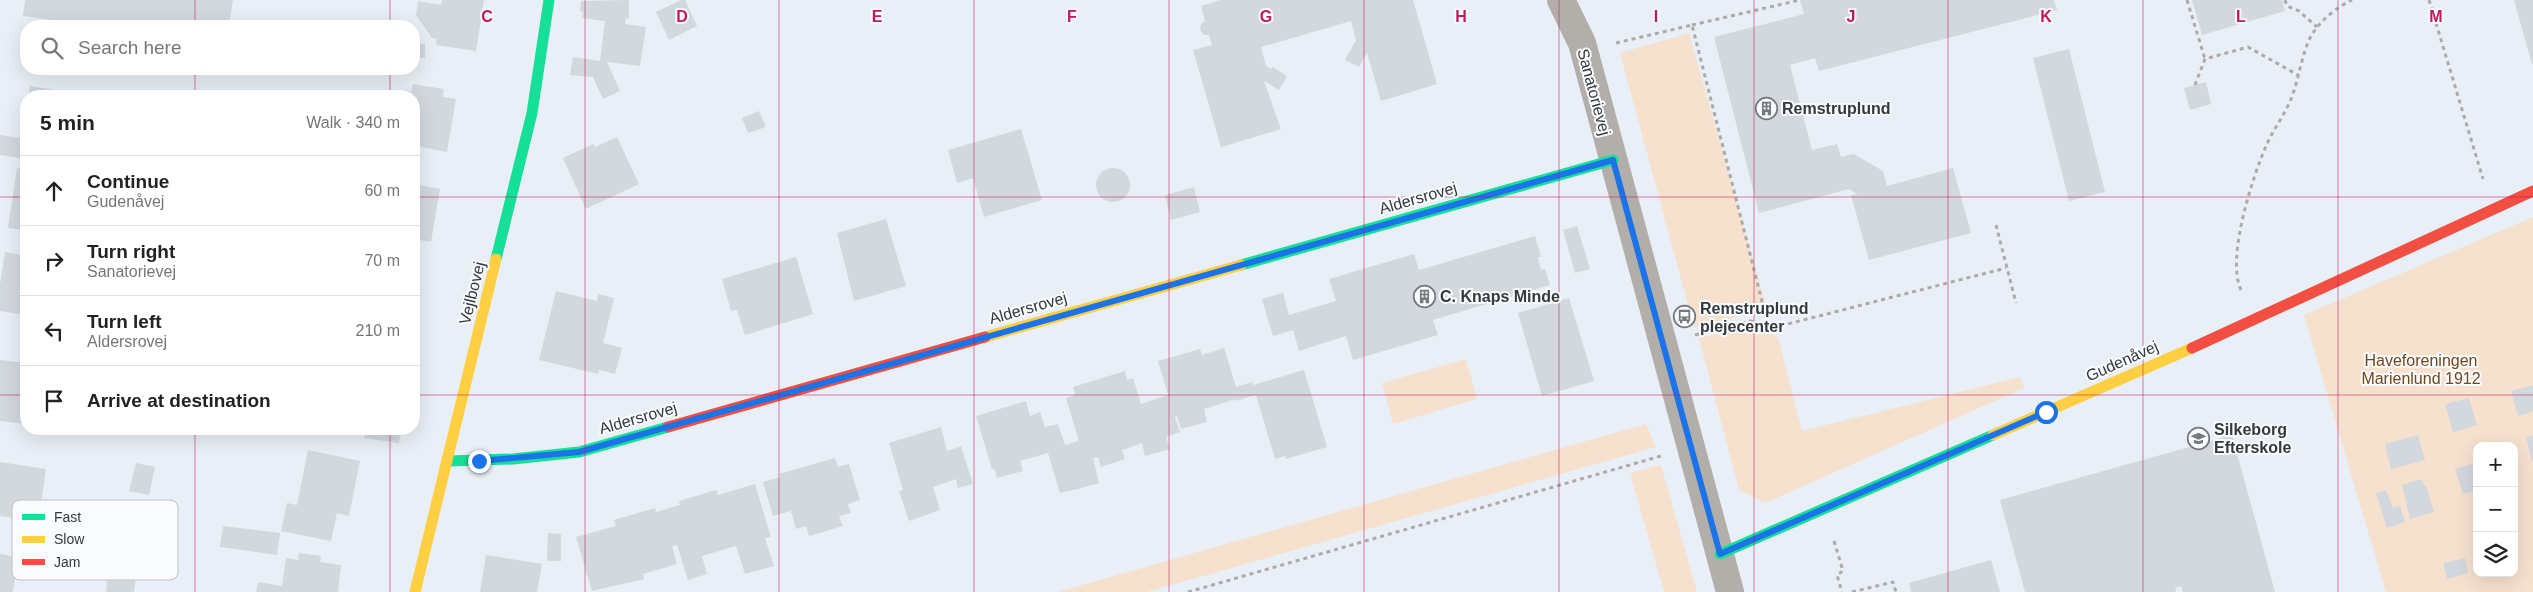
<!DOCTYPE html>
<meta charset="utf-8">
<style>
:root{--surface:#fff;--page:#f6f6f6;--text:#222;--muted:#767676;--line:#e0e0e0}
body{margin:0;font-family:Arial,sans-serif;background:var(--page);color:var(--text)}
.controls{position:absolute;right:15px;bottom:15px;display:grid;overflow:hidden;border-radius:10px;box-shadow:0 5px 20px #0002}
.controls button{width:45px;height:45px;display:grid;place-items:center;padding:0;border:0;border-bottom:1px solid var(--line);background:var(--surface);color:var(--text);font:25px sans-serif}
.stop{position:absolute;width:15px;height:15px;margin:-11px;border:4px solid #1a73e8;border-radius:50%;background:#fff}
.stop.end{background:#1a73e8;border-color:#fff;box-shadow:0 1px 5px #0008}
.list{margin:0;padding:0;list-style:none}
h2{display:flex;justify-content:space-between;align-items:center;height:65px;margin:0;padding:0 20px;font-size:21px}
h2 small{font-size:16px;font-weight:400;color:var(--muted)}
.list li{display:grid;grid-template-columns:32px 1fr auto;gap:15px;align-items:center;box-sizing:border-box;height:70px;padding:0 20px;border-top:1px solid var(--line)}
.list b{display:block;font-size:19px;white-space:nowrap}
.list p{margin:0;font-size:16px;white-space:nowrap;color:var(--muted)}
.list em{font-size:16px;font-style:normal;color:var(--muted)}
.icon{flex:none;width:28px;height:28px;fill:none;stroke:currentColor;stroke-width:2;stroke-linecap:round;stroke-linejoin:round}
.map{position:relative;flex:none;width:2533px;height:592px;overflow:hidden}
.search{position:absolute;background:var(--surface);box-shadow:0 5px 20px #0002;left:20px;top:20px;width:400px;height:55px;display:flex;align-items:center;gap:12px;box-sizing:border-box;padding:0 18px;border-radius:20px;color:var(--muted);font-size:19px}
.panel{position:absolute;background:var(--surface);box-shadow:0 5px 20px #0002;left:20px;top:90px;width:400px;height:345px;border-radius:20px}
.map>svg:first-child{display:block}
</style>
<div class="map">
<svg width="2533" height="592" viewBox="0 0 2533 592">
<rect width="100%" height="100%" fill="#e9eff6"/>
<g fill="#f5e1ce" fill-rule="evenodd">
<path d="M 1689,33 L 1767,310 L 1694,327 L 1620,53 Z"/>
<path d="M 2533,217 L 2533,592 L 2386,592 L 2304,315 ZM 2477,446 L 2514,446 L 2514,573 L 2477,573 Z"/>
<path d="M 1750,327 L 1778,337 L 1802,431 L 2020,377 L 2024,388 L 1765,503 L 1739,490 L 1699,338 Z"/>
<path d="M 1466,359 L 1477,399 L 1393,424 L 1382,383 Z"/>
<path d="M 1646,424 L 1656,447 L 1147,592 L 1058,592 Z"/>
<path d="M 1661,465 L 1697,592 L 1664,592 L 1630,473 Z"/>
</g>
<g fill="#d3d8de">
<path d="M 25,0 L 233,0 L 229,26 L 148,24 L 147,26 L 93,26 L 23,16 Z"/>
<path d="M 442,0 L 484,0 L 476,51 L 436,45 L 437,39 L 432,38 L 416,15 L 418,1 L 441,5 Z"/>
<path d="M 629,0 L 629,19 L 626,18 L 625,24 L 646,27 L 640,66 L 607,62 L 620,91 L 603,99 L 593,77 L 570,75 L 573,57 L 600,61 L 605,21 L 582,18 L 583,12 L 580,11 L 581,1 Z"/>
<path d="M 681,0 L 685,0 L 697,26 L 669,40 L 656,12 Z"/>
<path d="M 1221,0 L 1413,0 L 1437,84 L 1381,101 L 1367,53 L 1359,67 L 1345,60 L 1356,40 L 1351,21 L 1261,47 L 1266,66 L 1271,69 L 1273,67 L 1287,76 L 1279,90 L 1264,81 L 1281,129 L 1221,147 L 1193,50 L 1212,45 L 1209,35 L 1204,35 L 1200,30 L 1201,24 L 1205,21 L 1201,6 Z"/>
<path d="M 1800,0 L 2054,0 L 2057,10 L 1819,71 L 1815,58 L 1790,65 L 1812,150 L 1837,144 L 1841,157 L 1854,154 L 1883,171 L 1887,186 L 1953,168 L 1971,233 L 1869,260 L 1851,195 L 1857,194 L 1849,189 L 1759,213 L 1714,37 L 1804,14 Z"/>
<path d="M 2192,0 L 2282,0 L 2285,11 L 2202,35 Z"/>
<path d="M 2514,0 L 2533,0 L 2533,64 L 2532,64 Z"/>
<rect x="414" y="44" width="11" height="14"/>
<path d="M 2069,49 L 2105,192 L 2069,201 L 2033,58 Z"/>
<path d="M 2206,82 L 2211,104 L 2190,110 L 2184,88 Z"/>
<path d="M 413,84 L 444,89 L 443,97 L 456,99 L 447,152 L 416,146 L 414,151 L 414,96 L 404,96 L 405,90 L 411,92 Z"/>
<path d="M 30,86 L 80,94 L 80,96 L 28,96 Z"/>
<path d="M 759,111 L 766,127 L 748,133 L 742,118 Z"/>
<path d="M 25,114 L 26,159 L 0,155 L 0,135 L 21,138 Z"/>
<path d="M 1021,129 L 1042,200 L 984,217 L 973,178 L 957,183 L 948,150 Z"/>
<path d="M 617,137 L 639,184 L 586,209 L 563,158 L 593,144 L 595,147 Z"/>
<circle cx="1113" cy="185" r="17"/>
<path d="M 17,168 L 26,169 L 26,241 L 21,241 L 23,230 L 8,228 Z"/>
<path d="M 414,177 L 420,178 L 419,185 L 440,189 L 431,242 L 414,239 Z"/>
<path d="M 1194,187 L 1200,212 L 1171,220 L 1165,195 Z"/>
<path d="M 886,219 L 906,286 L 854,301 L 837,233 Z"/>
<path d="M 1577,226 L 1590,269 L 1575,273 L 1563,230 Z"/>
<path d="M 1535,236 L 1541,257 L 1538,257 L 1541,270 L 1545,269 L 1550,285 L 1433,320 L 1438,335 L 1353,360 L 1346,336 L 1299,351 L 1293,330 L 1273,336 L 1262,299 L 1283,293 L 1289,315 L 1336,301 L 1329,279 L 1414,254 L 1419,270 Z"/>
<path d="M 5,252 L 26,256 L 26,315 L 0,311 L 0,284 Z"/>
<path d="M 796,257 L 813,314 L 745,335 L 737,310 L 731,311 L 722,279 Z"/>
<path d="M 556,291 L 597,301 L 598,294 L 614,298 L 603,343 L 622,348 L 615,374 L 599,370 L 598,374 L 539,360 Z"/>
<path d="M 1569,298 L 1594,381 L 1542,396 L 1518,313 Z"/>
<path d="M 1224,348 L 1236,387 L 1252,382 L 1253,385 L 1304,370 L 1327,447 L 1286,459 L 1285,456 L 1275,459 L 1256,395 L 1236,401 L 1236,399 L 1204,409 L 1207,422 L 1181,429 L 1177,416 L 1175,417 L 1180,432 L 1166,437 L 1170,449 L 1145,456 L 1142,443 L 1122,450 L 1125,459 L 1101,467 L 1098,457 L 1093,458 L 1099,483 L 1078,489 L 1060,493 L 1048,453 L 1020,461 L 1023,471 L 997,478 L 995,469 L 992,469 L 976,416 L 1026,401 L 1030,416 L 1040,412 L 1045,427 L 1058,424 L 1065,445 L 1079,441 L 1066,398 L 1075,395 L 1073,387 L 1125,371 L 1127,380 L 1133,378 L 1141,404 L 1168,395 L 1158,361 L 1200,349 L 1202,355 Z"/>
<path d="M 0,360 L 26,363 L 26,424 L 0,421 Z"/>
<path d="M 2533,385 L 2533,411 L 2518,416 L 2511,391 Z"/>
<path d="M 2469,398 L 2477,425 L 2453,432 L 2445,404 Z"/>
<path d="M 941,427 L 947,451 L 961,446 L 973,484 L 958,488 L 956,479 L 933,487 L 940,510 L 909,521 L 899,491 L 903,490 L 889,443 Z"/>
<path d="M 366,429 L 401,429 L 399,443 L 364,438 Z"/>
<path d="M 2232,435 L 2275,592 L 2183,592 L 2181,586 L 2175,588 L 2176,592 L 2025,592 L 2000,500 Z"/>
<path d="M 2418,435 L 2425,460 L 2391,469 L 2385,444 Z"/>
<path d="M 2533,435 L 2533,461 L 2532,461 L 2526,437 Z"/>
<path d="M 308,450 L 360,461 L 349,516 L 337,513 L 331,541 L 281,531 L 287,503 L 297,505 Z"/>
<path d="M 835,458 L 838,467 L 849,464 L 860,500 L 848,504 L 851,513 L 839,516 L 843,526 L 809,536 L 806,526 L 796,529 L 791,511 L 773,516 L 763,482 L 781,477 L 779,474 Z"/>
<path d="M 0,462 L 46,469 L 39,518 L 67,521 L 63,543 L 28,538 L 30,521 L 0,516 Z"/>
<path d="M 2477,462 L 2477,490 L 2463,494 L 2455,469 Z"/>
<path d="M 136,463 L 155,467 L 149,495 L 129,491 Z"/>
<path d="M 2422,479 L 2424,486 L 2426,485 L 2434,512 L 2410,519 L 2402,485 Z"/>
<path d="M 755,484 L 771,537 L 765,538 L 774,566 L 745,574 L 736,546 L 702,556 L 707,574 L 688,580 L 677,545 L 672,546 L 677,564 L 643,574 L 644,579 L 592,591 L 576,537 L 616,526 L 614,520 L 655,508 L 656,512 L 680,505 L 679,501 L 716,490 L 718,495 Z"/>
<path d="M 2386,490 L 2393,508 L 2400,506 L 2405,522 L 2387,528 L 2376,493 Z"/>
<path d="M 223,526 L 280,533 L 277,555 L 220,547 Z"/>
<path d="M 548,533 L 561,534 L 561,561 L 547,561 Z"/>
<path d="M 299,553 L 321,556 L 320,562 L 341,565 L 338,592 L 256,592 L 258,582 L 282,586 L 286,558 L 298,560 Z"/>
<path d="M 0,554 L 18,557 L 13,592 L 0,592 Z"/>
<path d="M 486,555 L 542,564 L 537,592 L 480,592 Z"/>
<path d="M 2465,558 L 2468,573 L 2447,579 L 2443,563 Z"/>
<path d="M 1991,560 L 2000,592 L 1911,592 L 1909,583 Z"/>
<path d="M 109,563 L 137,569 L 134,592 L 106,592 Z"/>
</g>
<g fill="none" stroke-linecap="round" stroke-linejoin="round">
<g stroke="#adaaa7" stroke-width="3" stroke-dasharray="4 4" stroke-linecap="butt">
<path d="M 2187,0 L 2205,59"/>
<path d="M 2285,0 L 2287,6 L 2299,11 L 2317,27"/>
<path d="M 2429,0 L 2483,179"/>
<path d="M 1692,25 L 1800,0"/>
<path d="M 1616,43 L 1692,25 L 1768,325"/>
<path d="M 2195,85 L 2205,59 L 2248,47 L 2298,75"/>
<path d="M 1996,225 L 2016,303"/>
<path d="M 2241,290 C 2226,258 2252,179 2266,146 C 2273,130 2284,116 2291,99 C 2299,79 2301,57 2310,38 C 2318,22 2337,7 2352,0"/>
<path d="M 1695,335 L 1750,321 L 1776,327 L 2006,268"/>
<path d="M 1834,541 L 1843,571 L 1837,575 L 1842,592"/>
<path d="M 1188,592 L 1661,456"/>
<path d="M 1852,592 L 1893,582 L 1896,592"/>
</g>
<path stroke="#b2aea9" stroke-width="28" d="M 1561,0 L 1582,43 L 1730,592"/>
<g stroke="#16e098" stroke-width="11">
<path d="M 496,259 L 532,113 L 549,0"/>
<path d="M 1241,265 L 1613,160"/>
<path d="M 448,461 L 513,459 L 579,452 L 668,427"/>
<path d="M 1720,554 L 1993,435"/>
</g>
<g stroke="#ffcf43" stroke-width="11">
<path d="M 985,337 L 1241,265"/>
<path d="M 1993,435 L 2192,348"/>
<path d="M 415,592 L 496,259"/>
</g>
<g stroke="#f24e42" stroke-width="11">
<path d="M 2192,348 L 2533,191"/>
<path d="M 668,427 L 985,337"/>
</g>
</g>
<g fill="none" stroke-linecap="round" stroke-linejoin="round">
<path stroke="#1a73e8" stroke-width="6" d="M 479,461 L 579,452 L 1613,160 L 1720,554 L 2046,412"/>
</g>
<path fill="none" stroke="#c2185b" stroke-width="1" stroke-opacity="0.55" d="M 195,0 L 195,26M 390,0 L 390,26M 585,0 L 585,592M 779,0 L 779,592M 974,0 L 974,592M 1169,0 L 1169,592M 1364,0 L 1364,592M 1559,0 L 1559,592M 1754,0 L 1754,592M 1948,0 L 1948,592M 2143,0 L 2143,592M 2338,0 L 2338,592M 195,69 L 195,96M 390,69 L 390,96M 0,197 L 26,197M 414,197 L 2533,197M 0,395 L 26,395M 414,395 L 2533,395M 195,429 L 195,592M 390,429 L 390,592"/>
<defs>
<symbol id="building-ring" viewBox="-11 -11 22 22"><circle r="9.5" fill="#f9fbfe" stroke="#73797e" stroke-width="1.5"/><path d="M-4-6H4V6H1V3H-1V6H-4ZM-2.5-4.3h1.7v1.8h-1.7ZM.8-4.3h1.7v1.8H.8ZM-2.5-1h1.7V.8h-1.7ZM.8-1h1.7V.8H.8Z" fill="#73797e"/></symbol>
<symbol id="bus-ring" viewBox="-11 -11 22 22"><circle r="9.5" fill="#f9fbfe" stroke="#73797e" stroke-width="1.5"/><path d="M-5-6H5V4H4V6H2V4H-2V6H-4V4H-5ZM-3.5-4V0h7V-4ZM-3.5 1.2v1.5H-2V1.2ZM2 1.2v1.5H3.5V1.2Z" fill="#73797e"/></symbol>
<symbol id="school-ring" viewBox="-11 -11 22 22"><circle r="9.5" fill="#f9fbfe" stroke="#73797e" stroke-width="1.5"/><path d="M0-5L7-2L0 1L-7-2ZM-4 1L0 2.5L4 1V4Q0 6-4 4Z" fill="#73797e"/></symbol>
</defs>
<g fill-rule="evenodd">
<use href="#building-ring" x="1754" y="96" width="25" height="25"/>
<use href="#building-ring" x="1412" y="284" width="25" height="25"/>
<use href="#bus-ring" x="1672" y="304" width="25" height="25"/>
<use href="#school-ring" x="2186" y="426" width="25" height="25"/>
</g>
<g text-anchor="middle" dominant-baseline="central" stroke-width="4" stroke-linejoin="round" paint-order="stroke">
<g font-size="16" fill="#34393d" stroke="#f9fbfe">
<text transform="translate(1594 92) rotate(75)">Sanatorievej</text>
<text transform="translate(1418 198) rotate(-16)">Aldersrovej</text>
<text transform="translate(472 293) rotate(-76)">Vejlbovej</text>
<text transform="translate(1028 308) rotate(-16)">Aldersrovej</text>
<text transform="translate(2122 361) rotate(-24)">Gudenåvej</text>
<text transform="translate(638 418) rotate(-16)">Aldersrovej</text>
</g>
<g font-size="16" font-weight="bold" fill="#34393d" stroke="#f9fbfe" text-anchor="start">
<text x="1782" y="108">Remstruplund</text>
<text x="1440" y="296">C. Knaps Minde</text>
<text x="1700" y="308">Remstruplund<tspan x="1700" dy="18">plejecenter</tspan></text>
<text x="2214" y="429">Silkeborg<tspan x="2214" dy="18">Efterskole</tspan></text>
</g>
<g font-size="16" fill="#70481c" stroke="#f9fbfe">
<text x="2421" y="360">Haveforeningen<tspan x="2421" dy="18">Marienlund 1912</tspan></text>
</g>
</g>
<rect x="12" y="500" width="166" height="80" rx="8" fill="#f9fbfe" stroke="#bec1c4" stroke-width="1"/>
<rect x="22" y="514" width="23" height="6" fill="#16e098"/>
<rect x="22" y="536" width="23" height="7" fill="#ffcf43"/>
<rect x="22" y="559" width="23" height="6" fill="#f24e42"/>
<g font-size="14" fill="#34393d">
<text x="54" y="522">Fast</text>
<text x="54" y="544">Slow</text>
<text x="54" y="567">Jam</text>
</g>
<g font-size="16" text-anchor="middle" font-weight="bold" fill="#c2185b" stroke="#f9fbfe" stroke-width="4" stroke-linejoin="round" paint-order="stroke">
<text x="487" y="22">C</text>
<text x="682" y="22">D</text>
<text x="877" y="22">E</text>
<text x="1072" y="22">F</text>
<text x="1266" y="22">G</text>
<text x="1461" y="22">H</text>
<text x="1656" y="22">I</text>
<text x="1851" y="22">J</text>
<text x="2046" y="22">K</text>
<text x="2241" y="22">L</text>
<text x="2436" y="22">M</text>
</g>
</svg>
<div class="controls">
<button>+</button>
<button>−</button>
<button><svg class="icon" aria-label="layers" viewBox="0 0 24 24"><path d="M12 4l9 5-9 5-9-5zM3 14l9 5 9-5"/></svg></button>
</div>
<div class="stop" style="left:2046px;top:412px"></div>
<div class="stop end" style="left:479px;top:461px"></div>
<div class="search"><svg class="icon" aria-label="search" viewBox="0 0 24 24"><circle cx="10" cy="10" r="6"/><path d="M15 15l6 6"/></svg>Search here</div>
<section class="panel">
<h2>5 min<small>Walk · 340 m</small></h2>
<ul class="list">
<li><svg class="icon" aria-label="ahead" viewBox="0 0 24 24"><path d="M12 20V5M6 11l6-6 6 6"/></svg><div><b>Continue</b><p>Gudenåvej</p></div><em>60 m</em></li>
<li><svg class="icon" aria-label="right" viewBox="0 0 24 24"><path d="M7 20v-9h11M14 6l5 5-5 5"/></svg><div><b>Turn right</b><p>Sanatorievej</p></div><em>70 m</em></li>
<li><svg class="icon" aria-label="left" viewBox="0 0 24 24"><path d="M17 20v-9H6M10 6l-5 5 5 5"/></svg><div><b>Turn left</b><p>Aldersrovej</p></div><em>210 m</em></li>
<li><svg class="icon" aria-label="arrive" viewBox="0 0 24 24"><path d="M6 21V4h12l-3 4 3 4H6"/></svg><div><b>Arrive at destination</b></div></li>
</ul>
</section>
</div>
